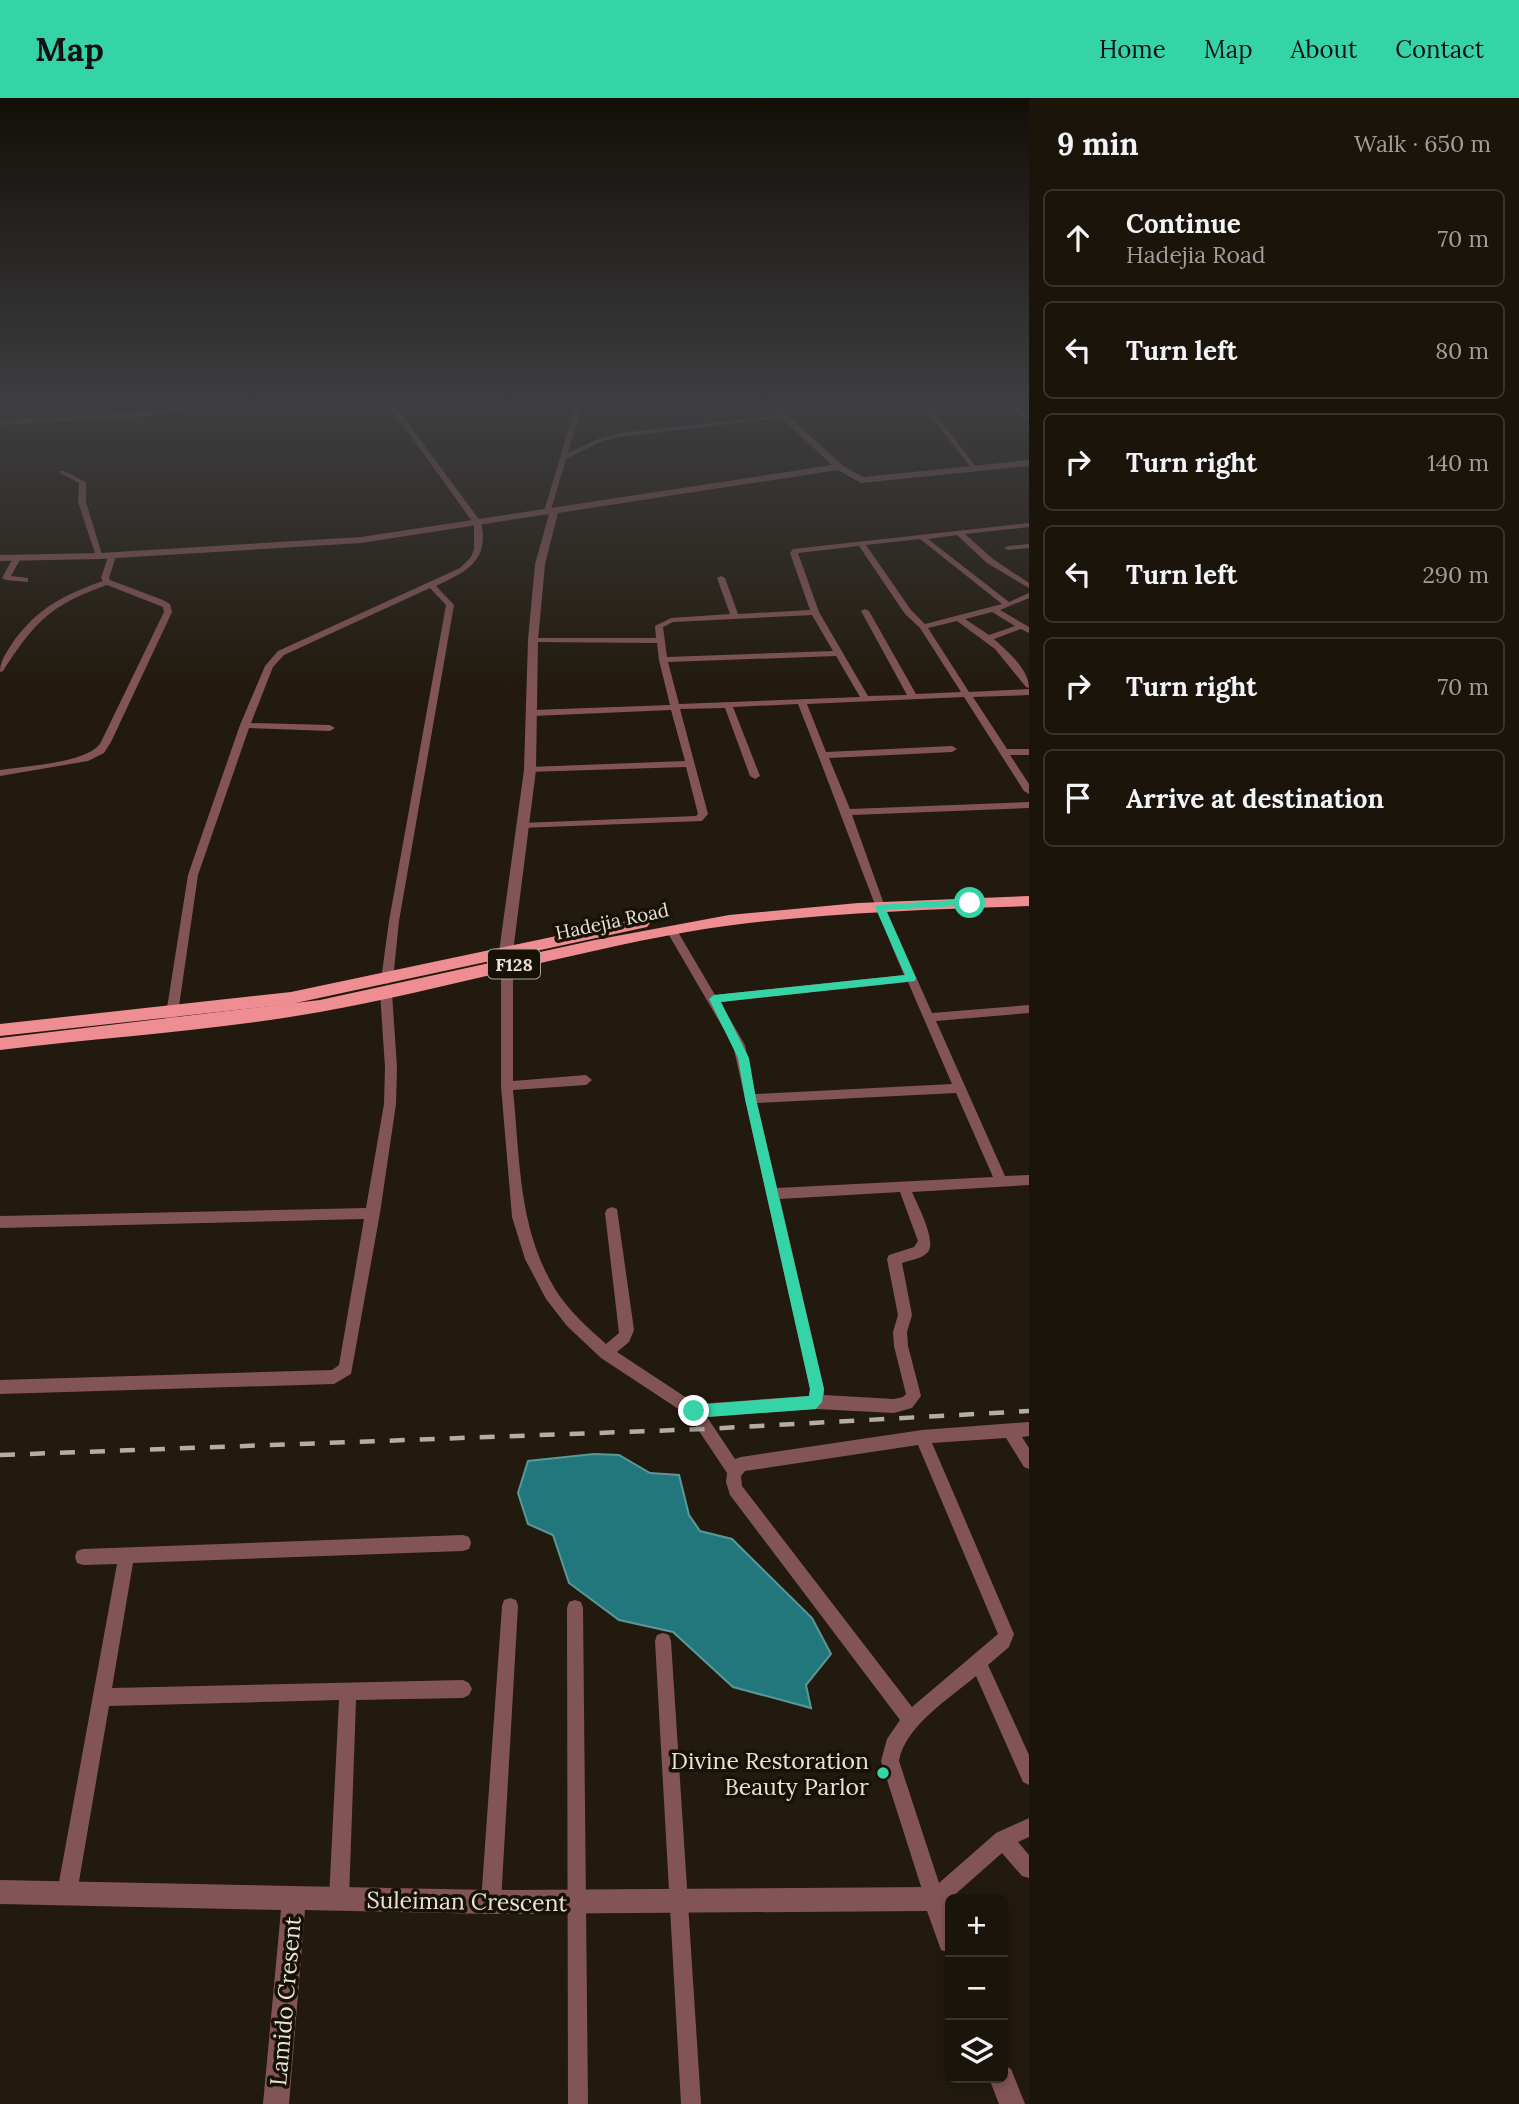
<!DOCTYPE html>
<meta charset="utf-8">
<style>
:root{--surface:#1a140a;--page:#231d13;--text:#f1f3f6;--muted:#9f9e9c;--line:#38332b;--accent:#35d4a7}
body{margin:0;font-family:Lora,serif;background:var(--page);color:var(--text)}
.controls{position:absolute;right:21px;bottom:21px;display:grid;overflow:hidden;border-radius:10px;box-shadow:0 4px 10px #0003}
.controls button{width:63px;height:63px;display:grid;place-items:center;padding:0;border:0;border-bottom:2px solid var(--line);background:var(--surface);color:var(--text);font:35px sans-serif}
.stop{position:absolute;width:21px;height:21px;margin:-16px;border:5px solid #35d4a7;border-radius:50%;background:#fff}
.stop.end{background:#35d4a7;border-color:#fff;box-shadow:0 2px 7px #0008}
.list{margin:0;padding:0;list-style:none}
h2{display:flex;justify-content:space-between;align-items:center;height:91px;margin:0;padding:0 28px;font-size:30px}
h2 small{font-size:23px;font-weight:400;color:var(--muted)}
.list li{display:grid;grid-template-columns:46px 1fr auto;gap:21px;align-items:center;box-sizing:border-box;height:98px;margin:0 14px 14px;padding:0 14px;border:2px solid var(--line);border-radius:10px}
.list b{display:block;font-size:26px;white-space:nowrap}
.list p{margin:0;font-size:23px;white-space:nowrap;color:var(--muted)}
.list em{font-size:23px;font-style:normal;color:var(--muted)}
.icon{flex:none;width:38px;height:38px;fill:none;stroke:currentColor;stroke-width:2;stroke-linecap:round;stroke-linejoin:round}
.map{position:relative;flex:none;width:1029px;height:2006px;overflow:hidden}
header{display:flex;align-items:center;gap:42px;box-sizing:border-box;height:98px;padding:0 35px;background:var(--accent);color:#111}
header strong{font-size:33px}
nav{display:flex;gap:38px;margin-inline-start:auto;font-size:24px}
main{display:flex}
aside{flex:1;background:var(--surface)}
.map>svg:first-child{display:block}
</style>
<header>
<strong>Map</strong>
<nav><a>Home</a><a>Map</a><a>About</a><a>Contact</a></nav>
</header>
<main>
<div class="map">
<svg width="1029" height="2006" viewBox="0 0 1029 2006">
<rect width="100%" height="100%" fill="#221a0e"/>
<path fill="#21777b" stroke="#5c9798" stroke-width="2" d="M 594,1356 L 619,1357 L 650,1375 L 679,1377 L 689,1417 L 700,1433 L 732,1441 L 812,1520 L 831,1556 L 806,1587 L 811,1610 L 733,1589 L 673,1534 L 619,1522 L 569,1485 L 553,1437 L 528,1426 L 518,1395 L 528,1363 Z"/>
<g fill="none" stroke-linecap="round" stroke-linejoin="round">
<g fill="#835456" fill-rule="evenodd">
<path d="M 183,309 L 199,309 L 147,318 L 0,327 L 0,323 L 147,314 Z"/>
<path d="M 390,309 L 396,309 L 481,424 C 490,463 466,474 436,488 L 454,507 L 399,823 L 393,882 L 387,886 L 381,882 L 389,823 L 446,507 L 430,490 L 284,557 L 273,569 L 251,625 L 330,627 L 335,630 L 330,633 L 249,630 L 198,777 L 176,929 L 170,933 L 166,932 L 164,929 L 188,777 L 240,627 L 265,568 L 278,553 L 460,470 L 471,459 L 474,451 L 474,426 Z"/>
<path d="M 575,309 L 581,309 L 568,355 L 598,341 L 620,335 L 785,317 L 788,319 L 620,339 L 602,343 L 566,361 L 550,415 L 543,417 Z"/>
<path d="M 924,309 L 930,309 L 976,369 L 976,371 L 972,371 Z"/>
<path d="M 1013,309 L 1019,309 L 1029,318 L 1029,324 Z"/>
<path d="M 60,373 L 64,373 L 86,384 L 86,404 L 103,460 L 96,458 L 78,404 L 79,385 L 60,375 Z"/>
<path d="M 1029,425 L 1029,429 L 965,436 L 993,461 L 1029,485 L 1029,490 L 987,465 L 957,437 L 928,441 L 1009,504 L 1029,495 L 1029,500 L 1000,512 L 1029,529 L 1029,535 L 1021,531 L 994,541 C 1007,553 1029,571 1029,590 L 1026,589 L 995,551 L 957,523 L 928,530 L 969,594 L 1029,591 L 1029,597 L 973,599 L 1007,651 L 1029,651 L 1029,657 L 1010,657 L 1029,686 L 1029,696 L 1024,693 L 964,599 L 807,606 L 826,654 L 952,648 L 957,651 L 952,654 L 829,660 L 850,711 L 1029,704 L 1029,710 L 852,717 L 885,809 L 932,915 L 1029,907 L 1029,915 L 936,923 L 1005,1078 L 1029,1077 L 1029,1087 L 912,1094 C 917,1106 937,1143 928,1154 C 922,1161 910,1162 902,1165 L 912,1217 L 907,1234 L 908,1248 L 921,1298 L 912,1310 L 894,1315 L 816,1311 L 707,1319 L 735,1361 L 741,1359 L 922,1332 L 1029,1324 L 1029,1338 L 1022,1339 L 1029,1350 L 1029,1371 L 1024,1369 L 1006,1340 L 932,1345 L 1014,1536 L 1009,1549 L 988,1567 L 1029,1657 L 1029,1687 L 1023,1684 L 976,1578 C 950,1600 905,1628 899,1663 L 939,1785 L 996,1735 L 1029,1720 L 1029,1739 L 1018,1744 L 1029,1757 L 1029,1780 L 1022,1778 L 1002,1755 L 942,1808 L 935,1811 L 928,1808 L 925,1801 L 881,1663 L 887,1641 L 900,1622 L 730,1397 L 726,1384 L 727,1375 L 689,1318 L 601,1260 L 567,1228 L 546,1201 L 525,1161 L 512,1119 L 501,988 L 501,868 L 507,864 L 513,868 L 513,983 L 586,977 L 592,982 L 586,987 L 513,992 C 520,1061 518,1130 555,1191 C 568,1212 587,1229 606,1246 L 619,1235 L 605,1115 L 607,1111 L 612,1109 L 617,1111 L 634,1232 L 629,1244 L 617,1254 L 696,1306 L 809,1298 L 810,1291 L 733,947 L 666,832 L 671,828 L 675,829 L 715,897 L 904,877 C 866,788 834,696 798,606 L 733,609 L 760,678 L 755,681 L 750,678 L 725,610 L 680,611 L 708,716 L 702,723 L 519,730 L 519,726 L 522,725 L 696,718 L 698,716 L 686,669 L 527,674 L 527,670 L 530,669 L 685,663 L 671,612 L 533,618 L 529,615 L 533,612 L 670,607 L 659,562 L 657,545 L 533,544 L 529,542 L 533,540 L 656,540 L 655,528 L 671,520 L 730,516 L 717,480 L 721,478 L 725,480 L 738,516 L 810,512 L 790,455 L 793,451 ZM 920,441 L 1002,506 L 925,526 L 911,512 L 866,447 ZM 859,448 L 905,516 L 920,530 L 961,594 L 916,596 L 869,513 L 865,511 L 861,513 L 907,597 L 868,598 L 819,514 L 798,455 ZM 992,514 L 1015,528 L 989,537 L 965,521 ZM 812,517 L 833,553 L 667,559 L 663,529 L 673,524 ZM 836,558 L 860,599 L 679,606 L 668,564 ZM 908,884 L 952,986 L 755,996 L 745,947 L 720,904 ZM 956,995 L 993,1079 L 777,1090 L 757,1005 ZM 900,1094 L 918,1143 L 914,1149 L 889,1157 L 887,1161 L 898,1217 L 893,1234 L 894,1248 L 906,1296 L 903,1299 L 894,1301 L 824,1297 L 824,1291 L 780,1101 ZM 918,1347 L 998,1536 L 912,1609 L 742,1388 L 741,1378 L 745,1373 Z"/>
<path d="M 1029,446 L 1029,450 L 1008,452 L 1004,450 L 1008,448 Z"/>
<path d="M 109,456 L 116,458 L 109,480 L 110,482 L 163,502 L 170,506 L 172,514 L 111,644 L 104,655 L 88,663 L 0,678 L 0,672 C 24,668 90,665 101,644 L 164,514 L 163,509 L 107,487 C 50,507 35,524 3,573 L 0,574 C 0,562 7,554 13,544 C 38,510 63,497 103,483 L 101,480 Z"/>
<path d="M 14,458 L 21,460 L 11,478 L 28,480 L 28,484 L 6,482 L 2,480 Z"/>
<path d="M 386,891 L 392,895 L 397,969 L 396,1006 L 380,1115 L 351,1276 L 334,1286 L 0,1296 L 0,1282 L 332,1272 L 339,1267 L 364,1121 L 0,1130 L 0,1118 L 366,1110 L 384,1006 L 385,969 L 380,895 Z"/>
<path d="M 463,1437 L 469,1439 L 471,1445 L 469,1451 L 463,1453 L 133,1465 L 112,1590 L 463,1582 L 469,1585 L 472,1591 L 469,1597 L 463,1600 L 356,1602 L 349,1801 L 346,1808 L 339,1811 L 332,1808 L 329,1801 L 339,1602 L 109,1608 L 77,1795 L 74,1802 L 67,1805 L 60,1802 L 57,1795 L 117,1466 L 83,1467 L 77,1465 L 75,1459 L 77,1453 L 83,1451 Z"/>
<path d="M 510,1500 L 516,1502 L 518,1508 L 501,1804 L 498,1811 L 491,1814 L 484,1811 L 481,1804 L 502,1508 L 504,1502 Z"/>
<path d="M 575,1502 L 581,1504 L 583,1510 L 588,2006 L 568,2006 L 567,1510 L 569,1504 Z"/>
<path d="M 663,1535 L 669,1537 L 671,1543 L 701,2006 L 681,2006 L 655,1543 L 657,1537 Z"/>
</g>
<g fill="#835456" fill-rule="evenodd">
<path d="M 770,309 L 779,309 L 842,367 L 863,379 L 1029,362 L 1029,368 L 861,385 L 838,372 L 558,415 L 545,466 L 538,542 L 536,672 L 513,854 L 514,868 L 507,873 L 500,868 L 499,854 L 524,672 L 528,542 L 535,466 L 549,416 L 361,445 L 100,461 L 0,463 L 0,457 L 100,455 L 361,439 L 832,367 Z"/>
<path d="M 0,1782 L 491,1792 L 935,1789 L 944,1792 L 950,1809 L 950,1855 L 941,1852 L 927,1813 L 491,1816 L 305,1812 L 289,2006 L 263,2006 L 281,1812 L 0,1806 Z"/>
<path d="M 1003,1967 L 1011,1971 L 1025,2006 L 999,2006 L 989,1980 L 1003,1980 Z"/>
</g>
<g fill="#ee8d92" fill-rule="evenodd">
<path d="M 1029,798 L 1029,808 C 915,812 800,815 687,834 C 563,856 443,892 320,914 C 214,933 107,939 0,952 L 0,940 L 320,902 L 595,842 L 729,817 L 858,805 Z"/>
<path d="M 642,820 L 647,821 L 650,825 L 647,829 L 291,906 L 0,938 L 0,926 L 291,894 Z"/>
</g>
<path stroke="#b3ada4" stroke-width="4.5" stroke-dasharray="15 15" stroke-linecap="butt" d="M 0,1357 L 705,1331 L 1029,1313"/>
</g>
<linearGradient id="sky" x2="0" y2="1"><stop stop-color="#130e08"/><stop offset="0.52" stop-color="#3e3e41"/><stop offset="1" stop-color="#3e3e41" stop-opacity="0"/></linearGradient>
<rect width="1029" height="590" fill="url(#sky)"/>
<path fill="#35d4a7" d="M 970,801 L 973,802 L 973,807 L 886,812 L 916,880 L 915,883 L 721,904 L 749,960 L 756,1001 L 824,1291 L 822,1304 L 816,1311 L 694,1320 L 689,1318 L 687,1313 L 694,1307 L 809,1298 L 810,1291 L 745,1001 L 738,960 L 709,901 L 714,897 L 905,877 L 875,809 L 876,807 Z"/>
<circle fill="#35d4a7" stroke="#181106" stroke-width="2.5" cx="883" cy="1675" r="7"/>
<g text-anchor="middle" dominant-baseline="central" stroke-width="7" stroke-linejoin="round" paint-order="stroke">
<rect fill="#181106" stroke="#a9a39a" stroke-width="2" x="488" y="851.5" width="52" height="29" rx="5"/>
<g font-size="18" font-weight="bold" fill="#e7e2da">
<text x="514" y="866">F128</text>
</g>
<g font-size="19" fill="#e7e2da" stroke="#181106">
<text transform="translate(612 823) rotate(-12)">Hadejia Road</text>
</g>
<g font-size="23" fill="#e7e2da" stroke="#181106" text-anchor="end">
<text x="869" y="1662">Divine Restoration<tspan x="869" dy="26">Beauty Parlor</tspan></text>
</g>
<g font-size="23" fill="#e7e2da" stroke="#181106">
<text transform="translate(467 1803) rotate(1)">Suleiman Crescent</text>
<text transform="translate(285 1903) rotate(-85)">Lamido Cresent</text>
</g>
</g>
</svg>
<div class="controls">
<button>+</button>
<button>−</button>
<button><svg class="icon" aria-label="layers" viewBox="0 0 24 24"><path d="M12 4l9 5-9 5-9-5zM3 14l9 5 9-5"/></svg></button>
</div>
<div class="stop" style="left:970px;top:805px"></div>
<div class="stop end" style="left:694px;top:1313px"></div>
</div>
<aside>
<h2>9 min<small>Walk · 650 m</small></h2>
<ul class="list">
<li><svg class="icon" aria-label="ahead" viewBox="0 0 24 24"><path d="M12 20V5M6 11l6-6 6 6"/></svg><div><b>Continue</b><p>Hadejia Road</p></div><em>70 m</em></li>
<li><svg class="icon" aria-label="left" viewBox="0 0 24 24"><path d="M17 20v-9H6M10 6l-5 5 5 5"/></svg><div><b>Turn left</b></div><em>80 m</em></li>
<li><svg class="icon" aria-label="right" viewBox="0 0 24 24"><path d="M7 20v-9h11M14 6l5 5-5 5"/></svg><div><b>Turn right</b></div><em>140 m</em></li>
<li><svg class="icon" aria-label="left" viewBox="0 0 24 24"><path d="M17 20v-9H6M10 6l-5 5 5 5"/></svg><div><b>Turn left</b></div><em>290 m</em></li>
<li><svg class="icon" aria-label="right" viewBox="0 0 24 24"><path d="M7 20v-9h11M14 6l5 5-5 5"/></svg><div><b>Turn right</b></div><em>70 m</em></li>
<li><svg class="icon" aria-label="arrive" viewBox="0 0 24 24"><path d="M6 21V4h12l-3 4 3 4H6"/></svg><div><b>Arrive at destination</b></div></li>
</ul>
</aside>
</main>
